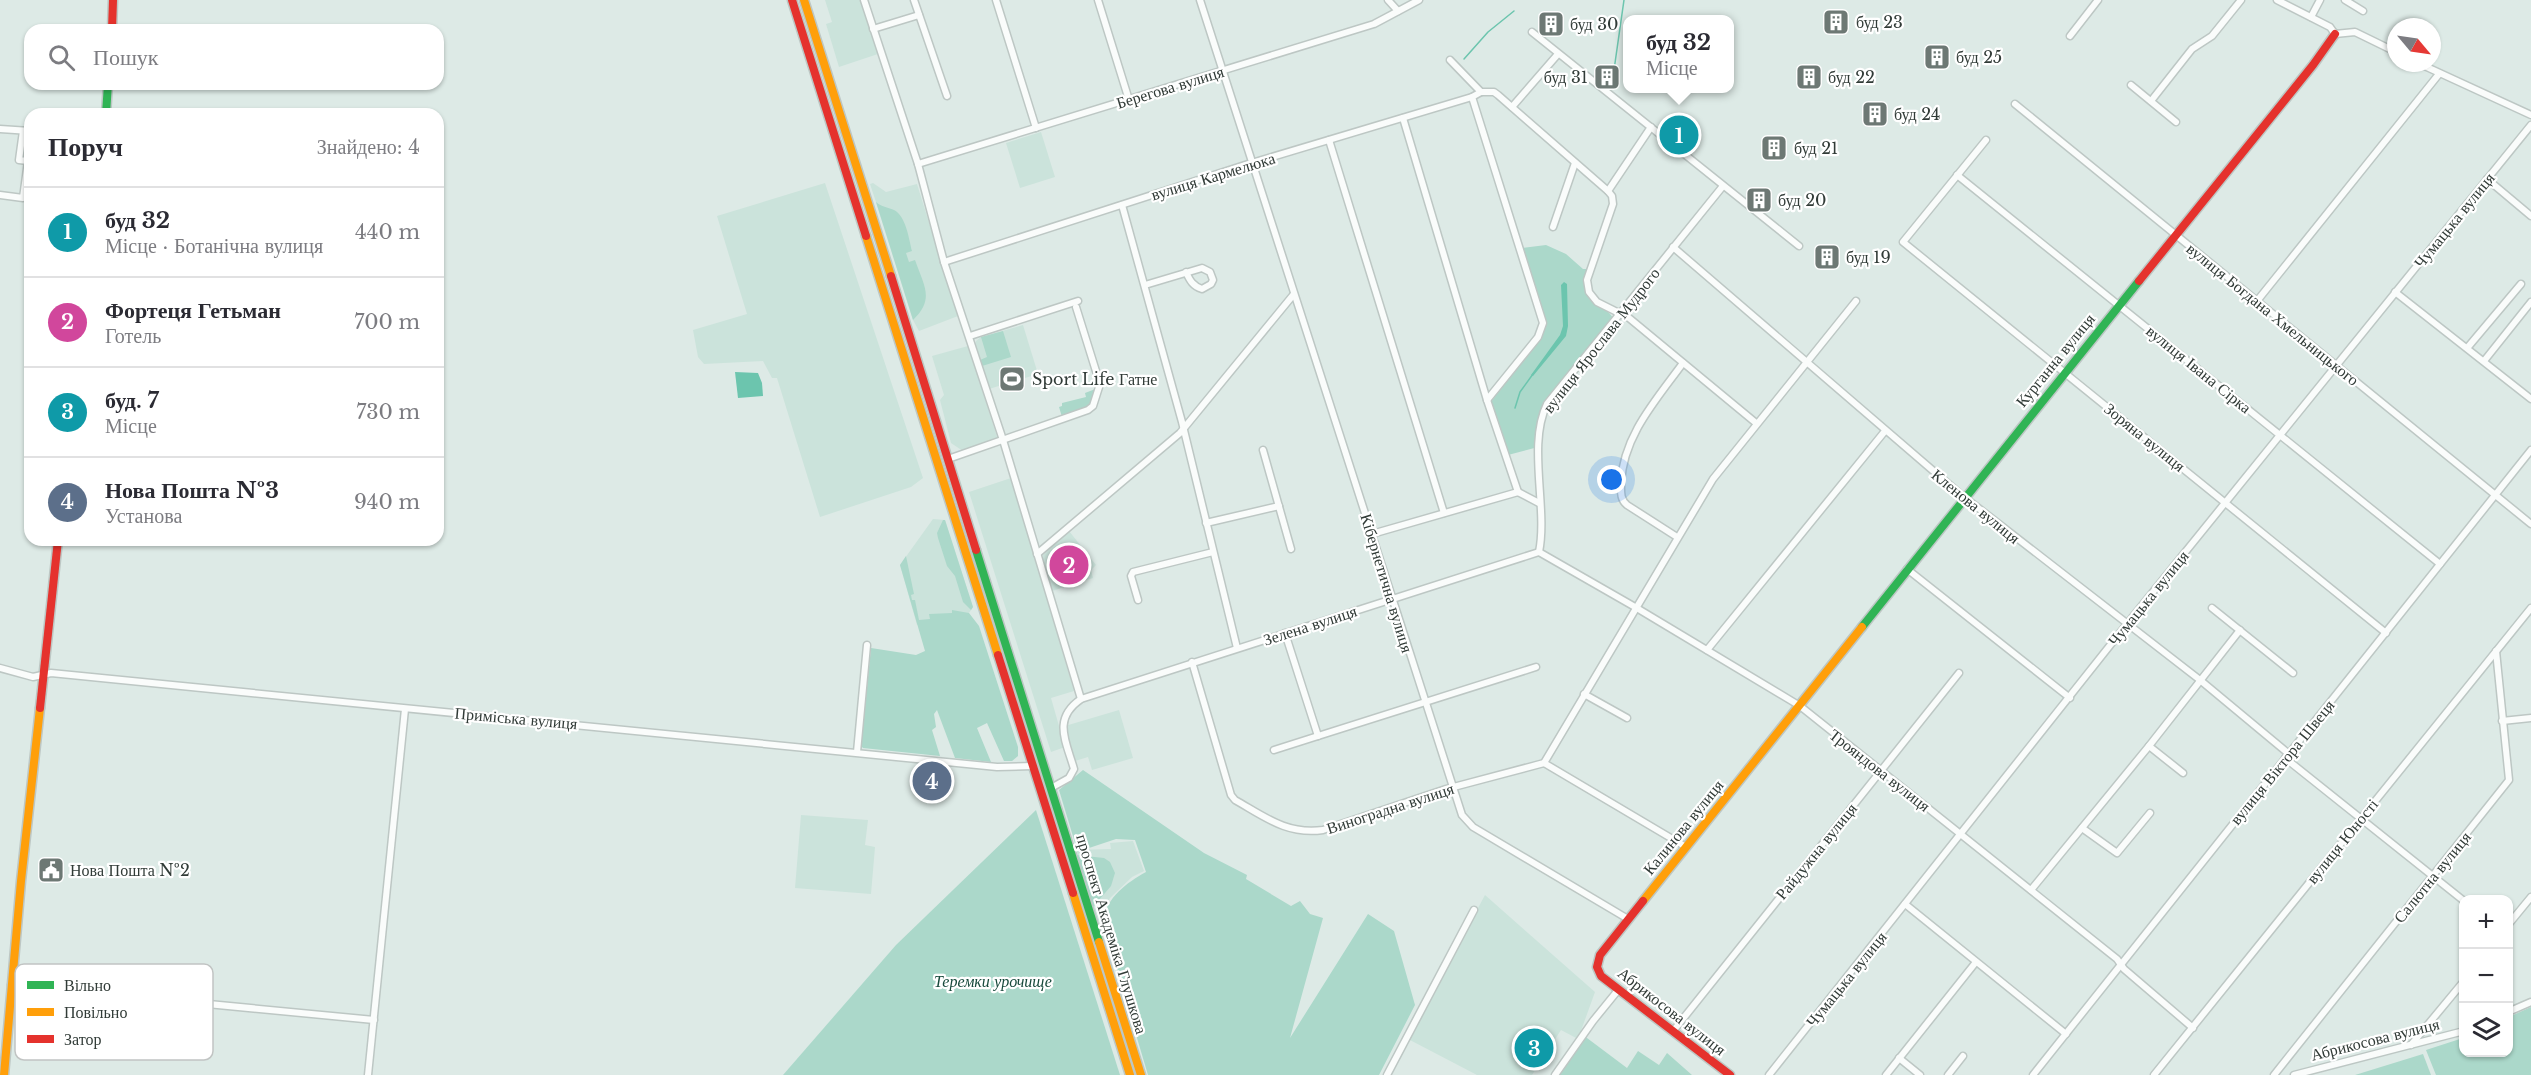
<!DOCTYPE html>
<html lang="uk">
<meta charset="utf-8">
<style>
:root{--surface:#fff;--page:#f7f7f7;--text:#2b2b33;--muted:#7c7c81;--line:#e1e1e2;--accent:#0b8043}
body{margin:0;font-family:"Libre Baskerville",serif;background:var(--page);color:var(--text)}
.controls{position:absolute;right:18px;bottom:18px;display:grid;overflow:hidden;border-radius:12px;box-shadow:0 2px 4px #0004}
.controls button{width:54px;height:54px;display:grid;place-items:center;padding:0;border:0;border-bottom:2px solid var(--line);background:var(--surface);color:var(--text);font:30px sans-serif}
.compass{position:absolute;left:2387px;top:18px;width:54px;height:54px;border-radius:50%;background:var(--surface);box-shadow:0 2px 4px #0004;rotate:119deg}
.you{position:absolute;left:1612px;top:480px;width:21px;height:21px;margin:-15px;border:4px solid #fff;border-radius:50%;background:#1a73e8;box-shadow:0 0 0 9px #1a73e833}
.badge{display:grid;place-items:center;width:39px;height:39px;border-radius:50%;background:var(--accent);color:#fff;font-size:20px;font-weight:700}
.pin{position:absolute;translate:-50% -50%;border:3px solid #fff;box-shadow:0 2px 6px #0006}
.popup{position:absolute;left:1623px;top:15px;width:111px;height:78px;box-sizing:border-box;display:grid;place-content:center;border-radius:12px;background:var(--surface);filter:drop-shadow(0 2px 4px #0005);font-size:20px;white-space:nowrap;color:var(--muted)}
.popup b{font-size:22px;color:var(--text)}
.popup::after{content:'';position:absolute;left:50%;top:100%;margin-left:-12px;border:12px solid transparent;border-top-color:var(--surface)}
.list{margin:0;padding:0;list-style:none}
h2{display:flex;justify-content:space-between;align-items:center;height:78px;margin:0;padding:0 24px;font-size:26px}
h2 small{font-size:20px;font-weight:400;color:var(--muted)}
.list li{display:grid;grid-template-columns:39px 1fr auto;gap:18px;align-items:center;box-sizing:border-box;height:90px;padding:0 24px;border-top:2px solid var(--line)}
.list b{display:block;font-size:22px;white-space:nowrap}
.list p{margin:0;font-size:20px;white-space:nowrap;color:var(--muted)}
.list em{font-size:20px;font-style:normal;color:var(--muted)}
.icon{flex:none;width:33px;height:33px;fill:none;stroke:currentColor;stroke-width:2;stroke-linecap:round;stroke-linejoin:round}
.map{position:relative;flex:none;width:2531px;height:1075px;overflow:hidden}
.search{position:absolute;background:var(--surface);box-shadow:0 2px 4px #0004;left:24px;top:24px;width:420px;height:66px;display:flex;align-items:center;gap:15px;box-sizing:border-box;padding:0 21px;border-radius:18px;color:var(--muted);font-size:22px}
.panel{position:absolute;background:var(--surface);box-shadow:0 2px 4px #0004;left:24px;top:108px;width:420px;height:438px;border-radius:18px}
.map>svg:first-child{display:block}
</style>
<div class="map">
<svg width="2531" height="1075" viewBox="0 0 2531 1075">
<rect width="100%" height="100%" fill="#ddeae6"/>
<g fill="#cbe3db">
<path d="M 825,0 L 862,0 L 878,54 L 839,67 L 826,24 L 832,22 Z"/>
<path d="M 1041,132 L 1055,177 L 1020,188 L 1006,143 Z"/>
<path d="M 825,183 L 923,478 L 911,487 L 820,517 L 777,378 L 772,378 L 763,361 L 704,364 L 698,357 L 693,330 L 747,314 L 717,216 Z"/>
<path d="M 873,183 L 886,192 L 917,184 L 958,316 L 919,331 L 913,320 L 876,202 L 870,184 Z"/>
<path d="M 1023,325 L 1038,374 L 989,389 L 975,345 L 976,341 L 981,337 Z"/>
<path d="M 968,346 L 998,440 L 963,451 L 951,443 L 940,400 L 944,395 L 932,356 Z"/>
<path d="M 1011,478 L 1074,691 L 1051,698 L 1065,747 L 1051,752 L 969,492 Z"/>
<path d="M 933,519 L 945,520 L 973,607 L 969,613 L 961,613 L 917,625 L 900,565 Z"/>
<path d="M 1069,531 L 1096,565 L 1091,570 L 1093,578 L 1052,591 L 1043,563 L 1043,555 Z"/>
<path d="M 1119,710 L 1133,758 L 1092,770 L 1088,757 L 1075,761 L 1065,726 Z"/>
<path d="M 801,815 L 868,820 L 865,845 L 875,847 L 871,894 L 795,888 Z"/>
<path d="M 1133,841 L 1144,871 L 1132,877 L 1110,898 L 1098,922 L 1074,850 L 1111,849 L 1110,843 Z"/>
<path d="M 1485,895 L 1595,992 L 1578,1039 L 1561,1030 L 1532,1075 L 1477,1075 L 1408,1039 Z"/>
</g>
<g fill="#abd8ca">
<path d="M 876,202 C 882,207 887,207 894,210 C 906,216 909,239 912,251 L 906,253 L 909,262 L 915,260 C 924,286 935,299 913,320 Z"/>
<path d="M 1546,245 L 1566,254 L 1583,269 L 1587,269 C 1584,280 1589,297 1598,305 C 1604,310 1609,311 1613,318 L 1545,403 L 1537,424 L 1538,447 L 1508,455 L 1491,402 L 1544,330 L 1545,323 L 1522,248 Z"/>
<path d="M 1003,331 L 1011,357 L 982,366 L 980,360 L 987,357 L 981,337 Z"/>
<path d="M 1098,388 C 1089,411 1084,410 1062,417 L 1059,407 L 1062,406 L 1062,403 L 1086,397 L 1085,393 Z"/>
<path d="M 943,520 L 945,520 L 973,607 L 971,610 L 963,602 L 955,576 L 947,566 L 938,538 L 937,533 Z"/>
<path d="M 906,556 L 914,594 L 911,595 L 912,600 L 915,600 L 919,620 L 930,619 L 929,614 L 952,613 L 952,610 L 969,613 L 979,626 L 1018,747 L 1018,756 L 1012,761 L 1004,761 L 987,723 L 977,728 L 991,762 L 955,758 L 937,710 L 934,714 L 936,727 L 932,730 L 940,756 L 863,748 L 861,746 L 871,648 L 916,655 L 925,651 L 900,565 Z"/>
<path d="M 1083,770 L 1204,853 L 1247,875 L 1246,879 L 1291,906 L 1300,901 L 1310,914 L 1323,918 L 1290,1038 L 1368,914 L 1394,931 L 1415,1005 L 1379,1075 L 1148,1075 L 1102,920 C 1108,897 1126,883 1146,872 L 1135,840 L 1116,839 L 1089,848 L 1075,843 L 1059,790 Z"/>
<path d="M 1036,810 L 1120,1075 L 783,1075 L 896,945 Z"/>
<path d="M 1076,855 L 1104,858 L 1110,862 L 1115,873 L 1111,886 L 1093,907 Z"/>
<path d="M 2531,1007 L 2531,1075 L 2436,1075 L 2426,1050 L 2463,1038 L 2464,1052 L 2508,1052 L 2509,1017 Z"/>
<path d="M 1583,1035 L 1627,1068 L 1638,1051 L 1659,1065 L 1667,1053 L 1692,1075 L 1555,1075 Z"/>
<path d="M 2423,1054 L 2431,1075 L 2355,1075 Z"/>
</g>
<g fill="#6cc5ae">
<path d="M 1564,282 L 1567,284 L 1568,326 L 1566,336 L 1533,376 L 1531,375 L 1560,335 L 1563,326 L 1561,285 Z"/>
<path d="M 735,372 L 758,373 L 762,383 L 763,396 L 738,398 Z"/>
</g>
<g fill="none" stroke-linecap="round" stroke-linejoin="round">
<g stroke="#6cc5ae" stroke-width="1.5">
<path d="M 1464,59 L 1488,32 L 1514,11"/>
<path d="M 1612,84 L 1624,0"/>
<path d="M 1515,408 L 1520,392 L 1533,374"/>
</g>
<defs>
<g id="street">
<path d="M 864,0 L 918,164 L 944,262 L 1003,440 L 1081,699"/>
<path d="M 914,0 L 947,96"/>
<path d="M 996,0 L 1036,128"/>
<path d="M 1098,0 L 1129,100"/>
<path d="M 1200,0 L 1462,815 L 1473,827 L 1628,919"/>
<path d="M 1388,0 L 1398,11"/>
<path d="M 2277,0 L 2330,27 L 2335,34 L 2355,32 L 2396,52"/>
<path d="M 2345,0 L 2363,11"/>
<path d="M 2311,17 L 2320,0"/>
<path d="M 873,29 L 919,15"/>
<path d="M 1532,32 L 1799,246"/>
<path d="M 2070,36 L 2098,0"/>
<path d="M 1450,60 L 1481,92 L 1494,92 L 1498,95 L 1608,191"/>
<path d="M 2418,63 L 2531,115"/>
<path d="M 2131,85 L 2176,122"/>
<path d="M 1472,97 L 1543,323 L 1538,337 L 1487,400"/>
<path d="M 2151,101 L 2192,49 L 2212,36 L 2241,0"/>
<path d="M 2015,104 L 2531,524"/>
<path d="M 1512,107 L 1558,54"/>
<path d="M 1403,118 L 1487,400 L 1518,492"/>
<path d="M 1651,127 L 1608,191 L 1612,196 L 1613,204 L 1587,280 L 1589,292 L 1597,302 L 1629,318 L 1756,423"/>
<path d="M 0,129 L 30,131"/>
<path d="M 1329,140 L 1444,513"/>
<path d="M 1986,140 L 1903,242 L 2386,633"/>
<path d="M 918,164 L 1374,24 L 1419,0"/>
<path d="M 1957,175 L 2440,564"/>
<path d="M 2487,179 L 2531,216"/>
<path d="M 0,195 L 23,198 L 28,161 L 19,160 L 23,131"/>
<path d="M 1122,205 L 1182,422 L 1237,648"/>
<path d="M 1553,227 L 1575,163"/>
<path d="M 1673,247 L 1959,493 L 2200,680 L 2289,754"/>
<path d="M 944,262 L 1245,165 L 1472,97 L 1481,92"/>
<path d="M 1145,285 L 1202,268 L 1210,272 L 1213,280 L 1211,284 L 1202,289 C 1193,286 1190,281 1186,272"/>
<path d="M 2395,292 L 2531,399"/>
<path d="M 2257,301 L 2439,74"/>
<path d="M 970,336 L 1078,301"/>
<path d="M 2468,347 L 2521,284"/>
<path d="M 2484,361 L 2531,302"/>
<path d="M 1263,450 L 1291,549"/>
<path d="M 948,459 L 1088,410 L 1093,406 L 1100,384 L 1076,307"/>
<path d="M 1518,492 L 1539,503"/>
<path d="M 1206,523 L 1279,506"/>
<path d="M 1372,534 L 1518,492"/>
<path d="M 1677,537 L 1627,505 C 1620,499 1621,492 1621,483 C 1623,436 1656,400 1683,363"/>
<path d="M 1539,552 L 1635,607 L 1800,706 L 2117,959 L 2124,969 L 2193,1028"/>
<path d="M 1539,552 C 1548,508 1527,445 1547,404 L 1723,186"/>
<path d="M 1037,554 L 1180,433 L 1294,294"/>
<path d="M 1907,569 L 2070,698"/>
<path d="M 1138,600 L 1131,576 L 1133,572 L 1213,552"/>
<path d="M 2212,608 L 2293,673"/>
<path d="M 1285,633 L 1318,736 L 1536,667"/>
<path d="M 1707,650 L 1885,431"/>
<path d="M 1192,662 L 1231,795 L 1235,800 C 1265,817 1287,835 1323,830 L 1446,789 L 1544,763 L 1713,479 L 1856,301"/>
<path d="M 0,668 L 33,677 L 51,673 L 997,767 L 1032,766"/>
<path d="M 1584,694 L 1627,718"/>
<path d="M 2502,721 L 2531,718"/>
<path d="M 2149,746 L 2183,773"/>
<path d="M 1274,750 L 1318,736"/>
<path d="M 857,752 L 867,645"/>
<path d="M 2285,758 L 2464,901"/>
<path d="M 1544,763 L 1686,847"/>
<path d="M 1051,788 L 1069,778 L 1074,769 C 1066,741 1052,719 1081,699 L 1539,552"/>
<path d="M 2082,828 L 2117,853 L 2150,813"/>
<path d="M 2031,890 L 2149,746 L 2240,630"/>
<path d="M 1905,904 L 2066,1034"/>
<path d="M 2508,925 L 2531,897"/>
<path d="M 11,985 L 374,1020"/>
<path d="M 2508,1012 L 2531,1002"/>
<path d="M 1674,1030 L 1959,673"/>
<path d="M 2411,1045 L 2464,981"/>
<path d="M 1899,1058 L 1920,1075"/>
<path d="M 368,1075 L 405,709"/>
<path d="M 1387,1075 L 1474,910"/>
<path d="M 1555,1075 L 1593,1021 L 1619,989"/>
<path d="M 1769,1075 L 2127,624 L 2531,125"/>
<path d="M 1886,1075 L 1976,962"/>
<path d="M 1948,1075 L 1963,1056"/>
<path d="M 2033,1075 L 2531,450"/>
<path d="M 2154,1075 L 2531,608"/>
<path d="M 2274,1075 L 2509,780 L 2496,651"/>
<path d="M 2294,1075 L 2464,1031"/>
</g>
<g id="fast">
<path d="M 106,114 L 108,84"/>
<path d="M 976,550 L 1099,942"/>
<path d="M 1862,627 L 2139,281"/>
</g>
<g id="slow">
<path d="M 804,0 L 891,276"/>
<path d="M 866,236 L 998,655"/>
<path d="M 1073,893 L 1130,1075"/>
<path d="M 1643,901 L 1862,627"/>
<path d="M 1099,942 L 1141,1075"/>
<path d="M 4,1075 L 21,881 L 40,708"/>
</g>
<g id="jam">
<path d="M 792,0 L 866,236"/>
<path d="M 112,30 L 113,0"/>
<path d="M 891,276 L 976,550"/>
<path d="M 2139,281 L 2313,65 L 2335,34"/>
<path d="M 998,655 L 1073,893"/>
<path d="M 40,708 L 58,540"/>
<path d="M 1643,901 L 1600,955 L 1597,967 L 1601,976 L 1730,1075"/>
</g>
</defs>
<use href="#street" stroke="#bdc7c4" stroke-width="9"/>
<use href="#fast" stroke="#bdc7c4" stroke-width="11"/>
<use href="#slow" stroke="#bdc7c4" stroke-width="11"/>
<use href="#jam" stroke="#bdc7c4" stroke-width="11"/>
<use href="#street" stroke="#fafcfb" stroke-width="6"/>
<use href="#fast" stroke="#30b455" stroke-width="8"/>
<use href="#slow" stroke="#ff9f0a" stroke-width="8"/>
<use href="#jam" stroke="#e5322d" stroke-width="8"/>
</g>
<defs>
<symbol id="building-square" viewBox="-11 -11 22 22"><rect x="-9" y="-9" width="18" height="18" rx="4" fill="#6d7874" stroke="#fff"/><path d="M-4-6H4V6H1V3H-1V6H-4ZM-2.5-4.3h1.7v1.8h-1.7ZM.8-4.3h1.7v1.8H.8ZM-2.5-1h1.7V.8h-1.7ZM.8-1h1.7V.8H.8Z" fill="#fff"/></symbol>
<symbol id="stadium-square" viewBox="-11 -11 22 22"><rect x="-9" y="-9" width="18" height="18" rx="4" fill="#6d7874" stroke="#fff"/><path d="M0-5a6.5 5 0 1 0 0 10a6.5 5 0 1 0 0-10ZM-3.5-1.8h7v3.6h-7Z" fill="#fff"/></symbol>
<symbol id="civic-square" viewBox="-11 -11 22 22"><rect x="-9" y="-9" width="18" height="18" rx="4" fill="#6d7874" stroke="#fff"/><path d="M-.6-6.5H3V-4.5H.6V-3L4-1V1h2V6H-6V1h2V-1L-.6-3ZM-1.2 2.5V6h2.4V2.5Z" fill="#fff"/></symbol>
</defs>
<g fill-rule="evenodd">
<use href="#building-square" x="1821" y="7" width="30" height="30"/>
<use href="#building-square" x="1536" y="9" width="30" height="30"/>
<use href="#building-square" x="1922" y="42" width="30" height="30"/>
<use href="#building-square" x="1592" y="62" width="30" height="30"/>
<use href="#building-square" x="1794" y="62" width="30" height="30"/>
<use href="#building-square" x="1860" y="99" width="30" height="30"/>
<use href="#building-square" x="1759" y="133" width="30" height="30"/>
<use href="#building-square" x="1744" y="185" width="30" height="30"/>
<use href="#building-square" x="1812" y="242" width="30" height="30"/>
<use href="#stadium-square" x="997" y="364" width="30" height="30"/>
<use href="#civic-square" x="36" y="855" width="30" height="30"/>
</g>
<g text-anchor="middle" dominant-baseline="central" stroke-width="4.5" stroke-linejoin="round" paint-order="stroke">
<g font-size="16" fill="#313b37" stroke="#fff" text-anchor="start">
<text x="1856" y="22">буд 23</text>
<text x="1570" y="24">буд 30</text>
<text x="1956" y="57">буд 25</text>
<text x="1588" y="77" text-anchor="end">буд 31</text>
<text x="1828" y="77">буд 22</text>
<text x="1894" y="114">буд 24</text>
<text x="1794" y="148">буд 21</text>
<text x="1778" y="200">буд 20</text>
<text x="1846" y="257">буд 19</text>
<text x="1032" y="379">Sport Life Гатне</text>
<text x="70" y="870">Нова Пошта №2</text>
</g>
<g font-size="16" fill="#313b37" stroke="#fff">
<text transform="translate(1170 87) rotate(-17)">Берегова вулиця</text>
<text transform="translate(1213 176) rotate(-17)">вулиця Кармелюка</text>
<text transform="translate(2454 220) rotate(-51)">Чумацька вулиця</text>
<text transform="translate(2273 314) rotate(39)">вулиця Богдана Хмельницького</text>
<text transform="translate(1601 340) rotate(-52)">вулиця Ярослава Мудрого</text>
<text transform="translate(2055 360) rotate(-51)">Курганна вулиця</text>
<text transform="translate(2199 369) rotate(39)">вулиця Івана Сірка</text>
<text transform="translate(2145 437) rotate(39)">Зоряна вулиця</text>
<text transform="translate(1976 506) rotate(39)">Кленова вулиця</text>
<text transform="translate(1387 583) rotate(73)">Кібернетична вулиця</text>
<text transform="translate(2148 598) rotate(-51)">Чумацька вулиця</text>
<text transform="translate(1310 625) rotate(-18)">Зелена вулиця</text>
<text transform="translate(516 718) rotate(5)">Приміська вулиця</text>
<text transform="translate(2282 762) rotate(-51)">вулиця Віктора Швеця</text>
<text transform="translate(1880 770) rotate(38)">Трояндова вулиця</text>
<text transform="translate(1390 808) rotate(-18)">Виноградна вулиця</text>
<text transform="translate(1683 827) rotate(-51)">Калинова вулиця</text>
<text transform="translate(2342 841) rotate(-51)">вулиця Юності</text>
<text transform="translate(1816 851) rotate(-51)">Райдужна вулиця</text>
<text transform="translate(2432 877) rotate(-51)">Салютна вулиця</text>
<text transform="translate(1112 934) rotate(73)">проспект Академіка Глушкова</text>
<text transform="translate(1846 979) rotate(-51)">Чумацька вулиця</text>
<text transform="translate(1672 1011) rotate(38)">Абрикосова вулиця</text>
<text transform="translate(2375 1039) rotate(-14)">Абрикосова вулиця</text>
</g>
<g font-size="16" font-style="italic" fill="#17493b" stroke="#fff">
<text x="993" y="981">Теремки урочище</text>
</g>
</g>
<rect x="15" y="964" width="198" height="96" rx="9" fill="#fff" stroke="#c1c4c3" stroke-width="1.5"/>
<rect x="27" y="981" width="27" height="8" fill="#30b455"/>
<rect x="27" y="1008" width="27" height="8" fill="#ff9f0a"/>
<rect x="27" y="1035" width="27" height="8" fill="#e5322d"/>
<g font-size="16" fill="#313b37">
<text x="64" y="991">Вільно</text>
<text x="64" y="1018">Повільно</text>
<text x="64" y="1045">Затор</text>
</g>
</svg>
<div class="controls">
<button>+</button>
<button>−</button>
<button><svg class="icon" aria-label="layers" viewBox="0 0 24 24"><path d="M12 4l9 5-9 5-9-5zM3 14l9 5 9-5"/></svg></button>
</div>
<svg class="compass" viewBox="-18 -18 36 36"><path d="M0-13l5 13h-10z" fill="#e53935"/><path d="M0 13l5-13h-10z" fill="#7c7c81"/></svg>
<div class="you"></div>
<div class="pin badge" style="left:1679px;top:135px;background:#0f9aa8">1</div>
<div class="popup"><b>буд 32</b>Місце</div>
<div class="pin badge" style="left:1069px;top:565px;background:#d1479c">2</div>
<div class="pin badge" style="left:1534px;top:1048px;background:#0f9aa8">3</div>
<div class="pin badge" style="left:932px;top:781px;background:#5c6f8a">4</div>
<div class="search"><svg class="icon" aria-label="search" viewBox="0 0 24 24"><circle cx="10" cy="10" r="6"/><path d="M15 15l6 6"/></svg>Пошук</div>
<section class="panel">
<h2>Поруч<small>Знайдено: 4</small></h2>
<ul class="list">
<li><span class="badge" style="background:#0f9aa8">1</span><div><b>буд 32</b><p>Місце · Ботанічна вулиця</p></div><em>440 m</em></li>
<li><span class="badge" style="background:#d1479c">2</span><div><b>Фортеця Гетьман</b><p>Готель</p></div><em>700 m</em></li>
<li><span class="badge" style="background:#0f9aa8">3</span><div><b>буд. 7</b><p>Місце</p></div><em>730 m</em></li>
<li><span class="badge" style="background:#5c6f8a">4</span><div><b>Нова Пошта №3</b><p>Установа</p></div><em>940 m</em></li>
</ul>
</section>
</div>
